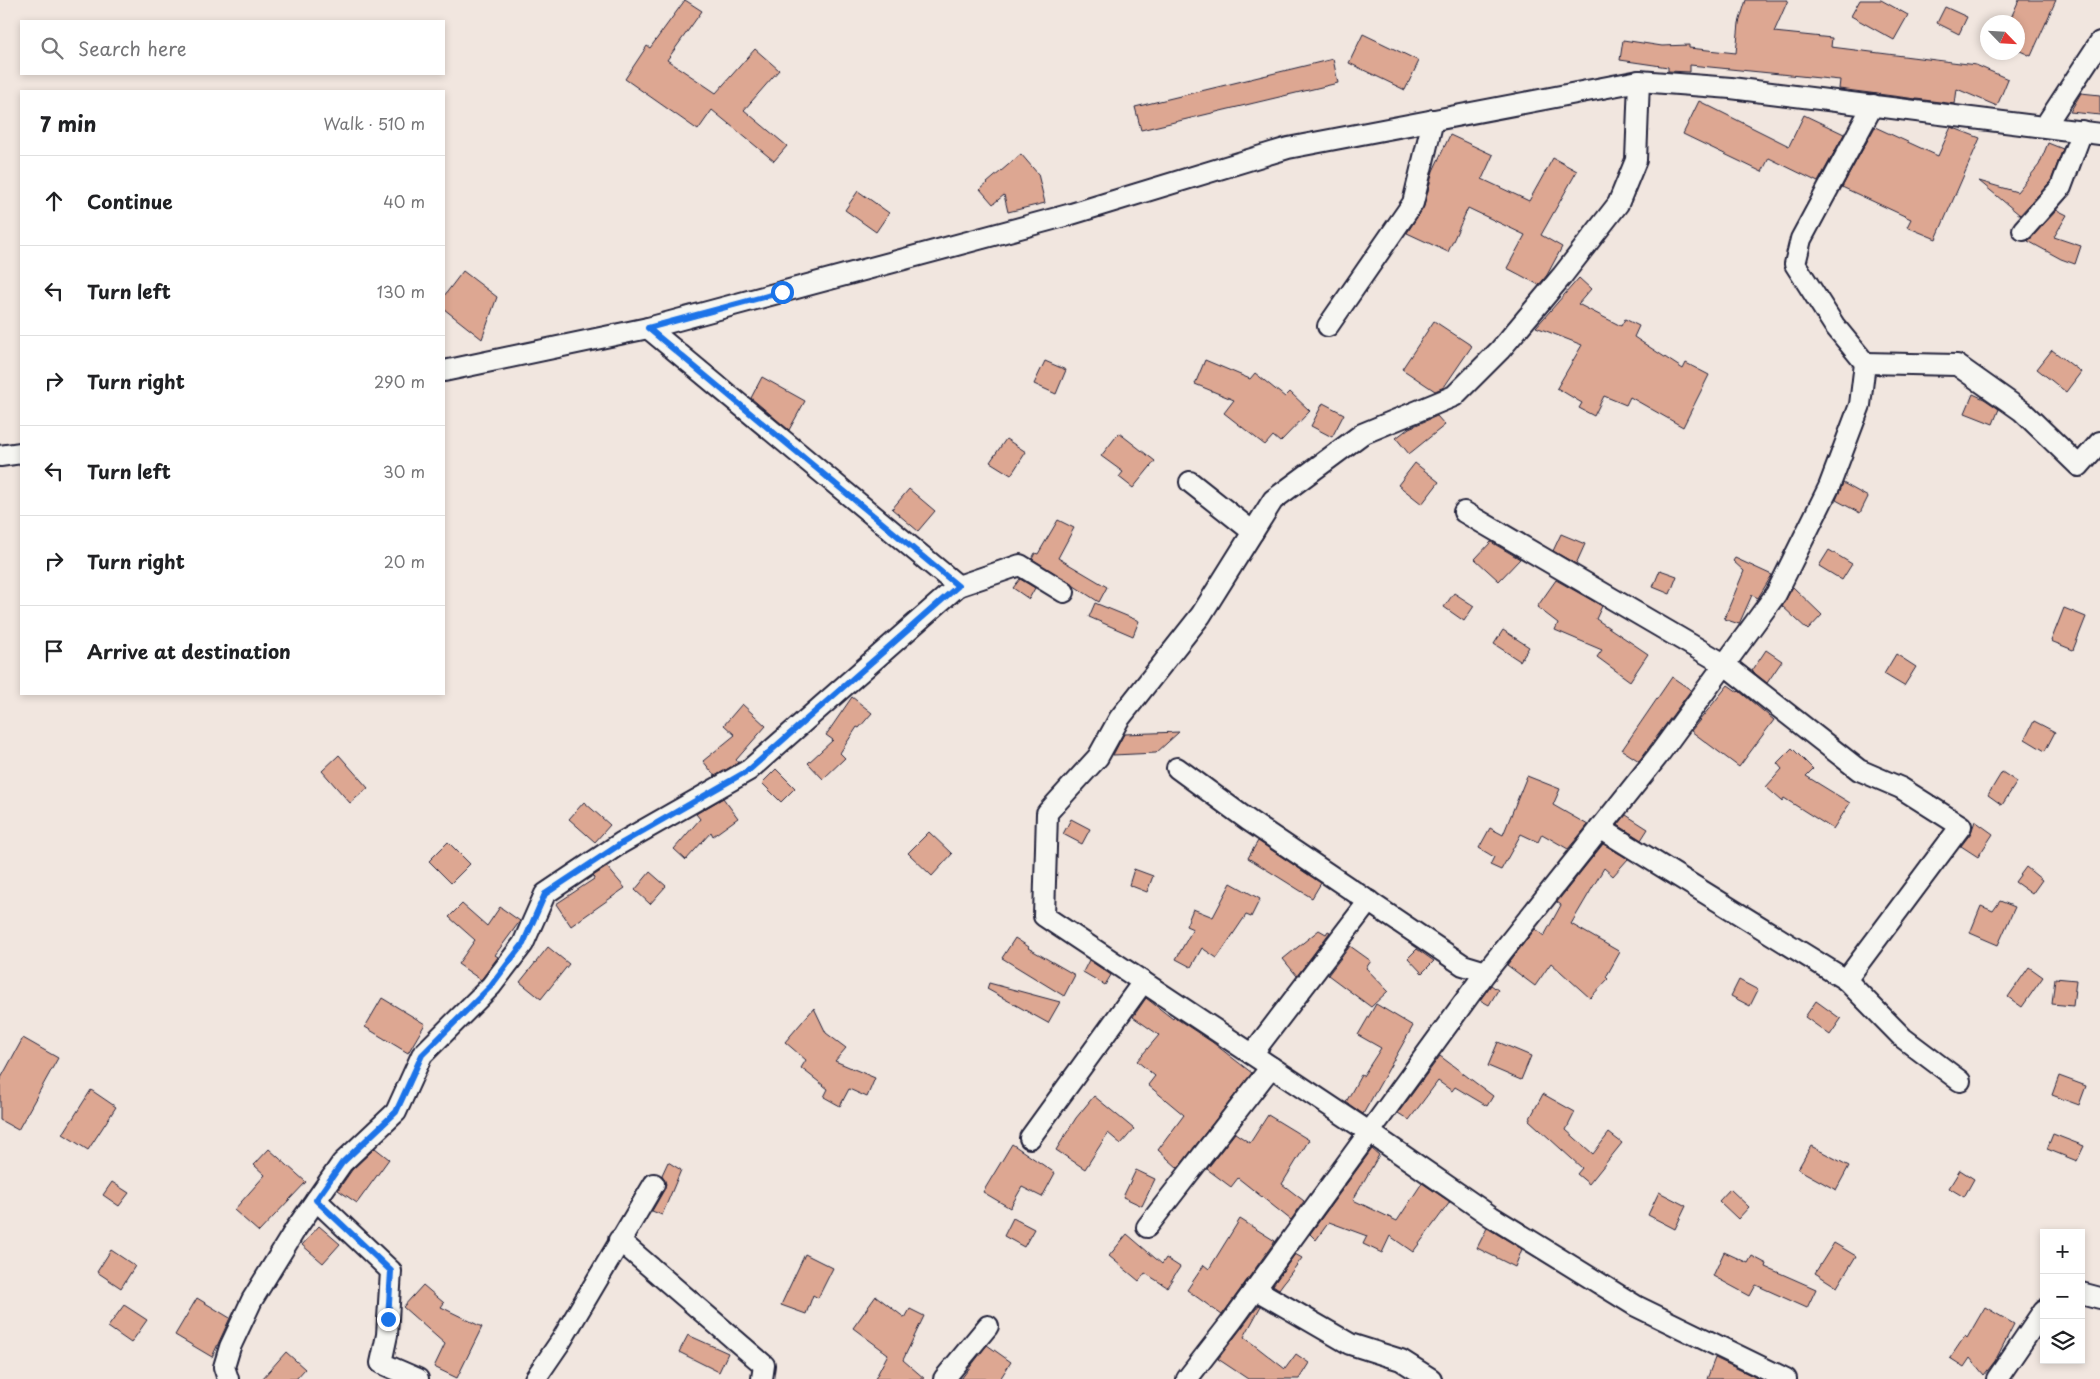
<!DOCTYPE html>
<meta charset="utf-8">
<style>
:root{--surface:#fff;--page:#f2f2f2;--text:#202124;--muted:#757577;--line:#e0e0e0}
body{margin:0;font-family:"Playpen Sans",sans-serif;background:var(--page);color:var(--text)}
.controls{position:absolute;right:15px;bottom:15px;display:grid;overflow:hidden;border-radius:0px;box-shadow:0 2px 8px #0003}
.controls button{width:45px;height:45px;display:grid;place-items:center;padding:0;border:0;border-bottom:1px solid var(--line);background:var(--surface);color:var(--text);font:25px sans-serif}
.compass{position:absolute;left:1980px;top:15px;width:45px;height:45px;border-radius:50%;background:var(--surface);box-shadow:0 2px 8px #0003;rotate:115deg}
.stop{position:absolute;width:15px;height:15px;margin:-11px;border:4px solid #1a73e8;border-radius:50%;background:#fff}
.stop.end{background:#1a73e8;border-color:#fff;box-shadow:0 1px 5px #0008}
.list{margin:0;padding:0;list-style:none}
h2{display:flex;justify-content:space-between;align-items:center;height:65px;margin:0;padding:0 20px;font-size:21px}
h2 small{font-size:16px;font-weight:400;color:var(--muted)}
.list li{display:grid;grid-template-columns:32px 1fr auto;gap:15px;align-items:center;box-sizing:border-box;height:90px;padding:0 20px;border-top:1px solid var(--line)}
.list b{display:block;font-size:19px;white-space:nowrap}
.list em{font-size:16px;font-style:normal;color:var(--muted)}
.icon{flex:none;width:28px;height:28px;fill:none;stroke:currentColor;stroke-width:2;stroke-linecap:round;stroke-linejoin:round}
.map{position:relative;flex:none;width:2100px;height:1379px;overflow:hidden}
.search{position:absolute;background:var(--surface);box-shadow:0 2px 8px #0003;left:20px;top:20px;width:425px;height:55px;display:flex;align-items:center;gap:12px;box-sizing:border-box;padding:0 18px;border-radius:0px;color:var(--muted);font-size:19px}
.panel{position:absolute;background:var(--surface);box-shadow:0 2px 8px #0003;left:20px;top:90px;width:425px;height:605px;border-radius:0px}
.map>svg:first-child{display:block}
</style>
<div class="map">
<svg width="2100" height="1379" viewBox="0 0 2100 1379">
<rect width="100%" height="100%" fill="#f1e6df"/>
<filter id="ink" filterUnits="userSpaceOnUse"><feTurbulence type="fractalNoise" baseFrequency=".02" numOctaves="2"/><feDisplacementMap in="SourceGraphic" scale="10" xChannelSelector="R" yChannelSelector="G"/><feConvolveMatrix kernelMatrix="1 2 1 2 8 2 1 2 1" color-interpolation-filters="sRGB"/></filter>
<g filter="url(#ink)">
<g fill="#dda792" stroke="#22223b">
<path d="M 685,0 L 702,11 L 667,60 L 716,93 L 755,49 L 779,70 L 744,110 L 787,146 L 774,161 L 712,110 L 698,130 L 625,79 L 647,46 L 650,48 Z"/>
<path d="M 1746,0 L 1788,0 L 1774,32 L 1832,38 L 1831,47 L 1976,65 L 2008,79 L 1997,106 L 1957,89 L 1955,104 L 1839,89 L 1840,80 L 1690,65 L 1690,72 L 1668,71 L 1668,67 L 1620,60 L 1623,40 L 1662,46 L 1689,45 L 1689,48 L 1736,53 L 1739,23 Z"/>
<path d="M 1860,0 L 1881,0 L 1908,15 L 1894,40 L 1851,16 Z"/>
<path d="M 2019,0 L 2056,0 L 2031,56 L 2018,50 L 2018,22 L 2009,22 Z"/>
<path d="M 1945,7 L 1967,17 L 1959,34 L 1937,23 Z"/>
<path d="M 1363,34 L 1419,61 L 1405,90 L 1349,63 Z"/>
<path d="M 1333,59 L 1338,83 L 1141,130 L 1135,107 Z"/>
<path d="M 2081,93 L 2100,95 L 2100,115 L 2070,112 Z"/>
<path d="M 1699,101 L 1789,146 L 1804,115 L 1844,134 L 1818,182 L 1769,158 L 1762,172 L 1683,134 Z"/>
<path d="M 1875,127 L 1938,156 L 1951,127 L 1980,138 L 1936,239 L 1907,227 L 1911,219 L 1842,187 Z"/>
<path d="M 1450,135 L 1493,155 L 1482,179 L 1529,201 L 1553,158 L 1577,171 L 1541,235 L 1562,247 L 1547,275 L 1539,285 L 1507,268 L 1525,235 L 1468,208 L 1448,252 L 1407,233 L 1424,206 L 1433,171 Z"/>
<path d="M 2048,143 L 2063,149 L 2051,181 L 2020,215 L 1979,181 L 2017,192 L 2039,165 Z"/>
<path d="M 1021,154 L 1038,174 L 1045,203 L 1008,212 L 1004,195 L 993,204 L 980,189 Z"/>
<path d="M 858,191 L 889,213 L 876,232 L 845,210 Z"/>
<path d="M 2057,210 L 2067,215 L 2054,237 L 2081,246 L 2075,264 L 2061,259 L 2028,241 Z"/>
<path d="M 463,271 L 497,297 L 482,339 L 444,309 L 444,296 Z"/>
<path d="M 1579,278 L 1591,289 L 1578,304 L 1621,326 L 1625,319 L 1639,326 L 1634,337 L 1683,369 L 1686,363 L 1709,375 L 1683,427 L 1630,397 L 1626,405 L 1604,396 L 1594,416 L 1579,408 L 1582,403 L 1557,388 L 1582,345 L 1536,327 Z"/>
<path d="M 1434,321 L 1472,346 L 1444,387 L 1435,391 L 1402,369 Z"/>
<path d="M 2052,350 L 2081,372 L 2066,392 L 2037,369 Z"/>
<path d="M 1205,360 L 1250,379 L 1255,373 L 1285,397 L 1290,392 L 1310,411 L 1280,442 L 1273,436 L 1265,445 L 1224,413 L 1234,400 L 1195,384 Z"/>
<path d="M 1045,361 L 1066,370 L 1056,394 L 1034,384 Z"/>
<path d="M 762,377 L 805,401 L 789,430 L 751,398 Z"/>
<path d="M 1973,394 L 1984,399 L 1999,409 L 1993,424 L 1965,413 Z"/>
<path d="M 1323,403 L 1344,414 L 1332,437 L 1311,426 Z"/>
<path d="M 1437,416 L 1445,425 L 1409,454 L 1396,438 L 1409,428 Z"/>
<path d="M 1119,433 L 1155,461 L 1133,488 L 1119,477 L 1123,472 L 1101,456 Z"/>
<path d="M 1006,439 L 1026,452 L 1011,475 L 990,462 Z"/>
<path d="M 1415,463 L 1439,482 L 1422,504 L 1398,485 Z"/>
<path d="M 1843,483 L 1868,497 L 1860,513 L 1836,500 Z"/>
<path d="M 909,489 L 935,511 L 918,531 L 892,509 Z"/>
<path d="M 1058,520 L 1074,528 L 1058,558 L 1107,587 L 1099,602 L 1032,559 L 1035,553 L 1038,554 Z"/>
<path d="M 1561,534 L 1585,544 L 1576,564 L 1553,551 Z"/>
<path d="M 1491,542 L 1520,559 L 1499,581 L 1475,559 Z"/>
<path d="M 1829,550 L 1852,564 L 1842,580 L 1819,566 Z"/>
<path d="M 1735,558 L 1772,575 L 1758,598 L 1752,595 L 1739,624 L 1724,619 L 1744,571 L 1733,561 Z"/>
<path d="M 1660,570 L 1677,576 L 1670,594 L 1653,587 Z"/>
<path d="M 1020,579 L 1035,588 L 1029,599 L 1013,588 Z"/>
<path d="M 1556,580 L 1602,606 L 1596,619 L 1648,654 L 1630,681 L 1597,657 L 1602,650 L 1555,630 L 1558,623 L 1537,607 Z"/>
<path d="M 1793,587 L 1822,615 L 1808,630 L 1782,606 Z"/>
<path d="M 1454,593 L 1474,606 L 1464,621 L 1444,607 Z"/>
<path d="M 1095,603 L 1139,621 L 1133,636 L 1089,617 Z"/>
<path d="M 2064,608 L 2086,617 L 2073,650 L 2051,641 Z"/>
<path d="M 1503,630 L 1529,647 L 1520,661 L 1494,644 Z"/>
<path d="M 1766,650 L 1782,661 L 1767,683 L 1752,671 Z"/>
<path d="M 1896,654 L 1916,667 L 1904,686 L 1884,674 Z"/>
<path d="M 1672,677 L 1691,690 L 1639,761 L 1622,750 Z"/>
<path d="M 1728,685 L 1738,692 L 1739,691 L 1774,720 L 1739,767 L 1691,731 Z"/>
<path d="M 852,697 L 872,713 L 859,728 L 857,727 L 840,753 L 845,758 L 823,779 L 808,763 L 833,740 L 826,735 Z"/>
<path d="M 742,704 L 766,726 L 736,760 L 738,763 L 715,776 L 703,761 L 735,735 L 724,725 Z"/>
<path d="M 2034,721 L 2055,732 L 2045,751 L 2025,739 Z"/>
<path d="M 1179,732 L 1156,753 L 1113,755 L 1124,734 Z"/>
<path d="M 1792,748 L 1813,769 L 1806,776 L 1850,803 L 1833,829 L 1784,798 L 1782,801 L 1766,787 L 1782,769 L 1777,763 Z"/>
<path d="M 339,755 L 368,788 L 350,803 L 322,771 Z"/>
<path d="M 776,769 L 795,788 L 781,802 L 762,783 Z"/>
<path d="M 2002,772 L 2017,782 L 2002,805 L 1988,795 Z"/>
<path d="M 1527,776 L 1560,789 L 1553,805 L 1588,825 L 1568,849 L 1542,834 L 1538,842 L 1521,834 L 1501,870 L 1490,865 L 1494,857 L 1479,848 L 1490,828 L 1503,835 Z"/>
<path d="M 723,798 L 738,818 L 713,836 L 711,832 L 686,860 L 674,849 L 700,819 L 696,814 Z"/>
<path d="M 584,802 L 610,825 L 595,842 L 569,819 Z"/>
<path d="M 1626,815 L 1648,829 L 1641,840 L 1618,825 Z"/>
<path d="M 1071,819 L 1090,829 L 1082,844 L 1063,834 Z"/>
<path d="M 1975,821 L 1993,834 L 1978,857 L 1961,846 L 1971,833 Z"/>
<path d="M 929,832 L 952,854 L 932,876 L 908,853 Z"/>
<path d="M 1258,841 L 1321,883 L 1312,898 L 1248,858 Z"/>
<path d="M 448,842 L 470,864 L 451,883 L 429,861 Z"/>
<path d="M 1603,844 L 1628,859 L 1613,876 L 1604,868 L 1571,924 L 1620,952 L 1606,977 L 1608,979 L 1590,998 L 1551,963 L 1535,986 L 1507,965 L 1535,929 L 1544,936 L 1561,905 L 1557,902 Z"/>
<path d="M 607,867 L 625,888 L 571,926 L 556,904 L 594,879 L 593,876 Z"/>
<path d="M 2026,867 L 2042,880 L 2032,894 L 2015,882 Z"/>
<path d="M 1134,869 L 1153,876 L 1147,892 L 1129,885 Z"/>
<path d="M 650,872 L 666,886 L 650,904 L 635,890 Z"/>
<path d="M 1231,883 L 1260,899 L 1251,917 L 1246,915 L 1217,958 L 1202,948 L 1191,967 L 1176,959 L 1193,929 L 1186,926 L 1193,909 L 1213,917 Z"/>
<path d="M 2000,901 L 2015,907 L 1998,945 L 1970,933 L 1981,906 L 1993,911 Z"/>
<path d="M 462,904 L 487,926 L 500,907 L 520,921 L 495,955 L 498,957 L 481,980 L 458,964 L 475,940 L 449,917 Z"/>
<path d="M 1319,930 L 1326,934 L 1328,931 L 1330,932 L 1297,976 L 1283,959 Z"/>
<path d="M 1015,938 L 1029,947 L 1028,948 L 1075,975 L 1064,996 L 1002,958 Z"/>
<path d="M 1350,946 L 1371,961 L 1366,968 L 1388,991 L 1371,1007 L 1328,975 Z"/>
<path d="M 548,947 L 569,964 L 541,999 L 520,982 Z"/>
<path d="M 1417,949 L 1434,961 L 1422,973 L 1408,958 Z"/>
<path d="M 1089,960 L 1111,975 L 1105,985 L 1083,972 Z"/>
<path d="M 2029,967 L 2043,977 L 2022,1007 L 2008,997 Z"/>
<path d="M 2055,978 L 2076,980 L 2073,1006 L 2052,1004 Z"/>
<path d="M 1739,980 L 1758,990 L 1750,1006 L 1731,996 Z"/>
<path d="M 989,983 L 1060,1002 L 1048,1023 L 987,989 Z"/>
<path d="M 1491,985 L 1498,990 L 1489,1005 L 1480,1000 Z"/>
<path d="M 382,998 L 425,1024 L 408,1053 L 365,1027 Z"/>
<path d="M 1146,998 L 1173,1019 L 1174,1017 L 1212,1042 L 1252,1073 L 1178,1168 L 1158,1150 L 1184,1115 L 1148,1085 L 1155,1076 L 1137,1061 L 1159,1035 L 1133,1017 Z"/>
<path d="M 1816,1001 L 1841,1019 L 1830,1035 L 1805,1017 Z"/>
<path d="M 1376,1004 L 1413,1026 L 1363,1114 L 1346,1102 L 1361,1075 L 1363,1076 L 1381,1048 L 1358,1035 Z"/>
<path d="M 814,1008 L 826,1033 L 846,1048 L 835,1061 L 875,1078 L 867,1097 L 849,1089 L 840,1106 L 824,1097 L 828,1089 L 801,1068 L 806,1060 L 785,1042 Z"/>
<path d="M 23,1038 L 58,1058 L 18,1130 L 0,1120 L 0,1080 Z"/>
<path d="M 1498,1042 L 1531,1056 L 1521,1080 L 1488,1066 Z"/>
<path d="M 1440,1056 L 1493,1096 L 1487,1106 L 1455,1087 L 1452,1091 L 1438,1081 L 1409,1120 L 1398,1113 Z"/>
<path d="M 2059,1076 L 2086,1086 L 2079,1105 L 2052,1095 Z"/>
<path d="M 91,1090 L 116,1107 L 88,1150 L 63,1134 Z"/>
<path d="M 1543,1094 L 1575,1112 L 1566,1130 L 1593,1154 L 1609,1133 L 1622,1143 L 1589,1184 L 1577,1174 L 1582,1168 L 1529,1120 Z"/>
<path d="M 1094,1096 L 1134,1129 L 1121,1144 L 1108,1133 L 1085,1169 L 1056,1150 L 1076,1118 Z"/>
<path d="M 1268,1115 L 1309,1140 L 1282,1184 L 1304,1201 L 1291,1220 L 1238,1178 L 1231,1187 L 1207,1169 L 1235,1133 L 1250,1143 Z"/>
<path d="M 2053,1134 L 2084,1146 L 2077,1161 L 2047,1149 Z"/>
<path d="M 1012,1144 L 1055,1173 L 1042,1197 L 1022,1187 L 1010,1208 L 983,1192 Z"/>
<path d="M 1811,1146 L 1849,1166 L 1836,1190 L 1798,1169 Z"/>
<path d="M 375,1148 L 389,1159 L 357,1203 L 338,1190 L 352,1170 Z"/>
<path d="M 269,1149 L 306,1182 L 259,1232 L 234,1210 L 265,1175 L 254,1165 Z"/>
<path d="M 1372,1149 L 1379,1155 L 1353,1200 L 1397,1221 L 1422,1183 L 1450,1202 L 1413,1252 L 1390,1236 L 1382,1253 L 1363,1244 L 1367,1236 L 1329,1222 L 1316,1240 L 1310,1234 Z"/>
<path d="M 668,1162 L 681,1170 L 662,1215 L 652,1211 L 664,1190 L 666,1184 L 662,1175 Z"/>
<path d="M 1136,1170 L 1155,1179 L 1142,1206 L 1123,1197 Z"/>
<path d="M 1960,1170 L 1974,1179 L 1964,1197 L 1949,1188 Z"/>
<path d="M 112,1182 L 129,1193 L 119,1206 L 103,1195 Z"/>
<path d="M 1730,1189 L 1749,1207 L 1738,1219 L 1719,1201 Z"/>
<path d="M 1659,1192 L 1686,1206 L 1675,1229 L 1648,1215 Z"/>
<path d="M 1013,1218 L 1034,1229 L 1024,1247 L 1004,1236 Z"/>
<path d="M 1240,1219 L 1275,1241 L 1222,1315 L 1187,1290 L 1204,1265 L 1209,1269 Z"/>
<path d="M 319,1226 L 340,1244 L 323,1263 L 302,1245 Z"/>
<path d="M 1487,1228 L 1522,1249 L 1515,1267 L 1477,1248 Z"/>
<path d="M 1127,1234 L 1162,1264 L 1166,1258 L 1180,1267 L 1167,1287 L 1145,1273 L 1139,1281 L 1109,1256 Z"/>
<path d="M 1834,1243 L 1856,1256 L 1837,1287 L 1815,1273 Z"/>
<path d="M 111,1250 L 135,1266 L 121,1288 L 97,1272 Z"/>
<path d="M 1724,1252 L 1748,1263 L 1752,1256 L 1767,1264 L 1766,1267 L 1816,1289 L 1807,1308 L 1756,1285 L 1750,1296 L 1713,1276 Z"/>
<path d="M 805,1254 L 833,1268 L 818,1298 L 813,1295 L 806,1314 L 781,1305 Z"/>
<path d="M 1295,1254 L 1302,1258 L 1279,1289 L 1273,1285 Z"/>
<path d="M 423,1285 L 444,1303 L 441,1307 L 482,1327 L 457,1378 L 434,1367 L 445,1344 L 403,1307 Z"/>
<path d="M 876,1296 L 905,1318 L 910,1309 L 924,1316 L 903,1360 L 925,1379 L 875,1379 L 888,1354 L 853,1328 Z"/>
<path d="M 197,1298 L 230,1318 L 212,1357 L 175,1335 Z"/>
<path d="M 124,1305 L 147,1320 L 131,1343 L 108,1327 Z"/>
<path d="M 1259,1305 L 1261,1306 L 1244,1337 L 1285,1369 L 1296,1354 L 1309,1363 L 1299,1379 L 1248,1379 L 1218,1359 Z"/>
<path d="M 1985,1307 L 2014,1324 L 1995,1361 L 1984,1375 L 1970,1358 L 1964,1367 L 1950,1358 L 1965,1336 L 1967,1338 Z"/>
<path d="M 688,1335 L 728,1353 L 719,1372 L 679,1352 Z"/>
<path d="M 987,1345 L 1011,1362 L 1000,1379 L 961,1379 Z"/>
<path d="M 286,1352 L 305,1369 L 296,1379 L 262,1379 Z"/>
<path d="M 1715,1358 L 1759,1379 L 1707,1379 Z"/>
</g>
<g fill="none" stroke-linecap="round" stroke-linejoin="round">
<defs>
<g id="minor">
<path d="M 1639,81 L 1636,160 L 1618,204 L 1562,276 L 1500,350 L 1454,396 L 1362,434 L 1273,500 L 1201,615 L 1119,719 L 1098,757 L 1047,813 L 1044,916 L 1369,1132 L 1492,1217 L 1636,1306 L 1786,1379"/>
<path d="M 2045,126 L 2100,42"/>
<path d="M 2023,230 L 2061,187 L 2082,131"/>
<path d="M 1328,326 L 1413,203 L 1433,120"/>
<path d="M 1865,363 L 1957,365 L 2022,411 L 2079,466 L 2100,442"/>
<path d="M 444,371 L 648,328 L 1068,215 L 1288,148 L 1639,81 L 1731,88 L 2100,134"/>
<path d="M 0,456 L 21,453"/>
<path d="M 1190,482 L 1253,532"/>
<path d="M 1464,512 L 1724,664 L 1859,770 L 1901,788 L 1961,826 L 1846,980 L 1600,828"/>
<path d="M 958,586 L 1020,565 L 1064,592"/>
<path d="M 1177,768 L 1248,820 L 1463,965 L 1486,972"/>
<path d="M 1846,980 L 1903,1038 L 1960,1081"/>
<path d="M 1252,1054 L 1369,901"/>
<path d="M 1030,1138 L 1143,982"/>
<path d="M 316,1200 L 391,1271 L 387,1335 L 381,1363 L 418,1379"/>
<path d="M 1147,1227 L 1271,1067"/>
<path d="M 619,1240 L 764,1365 L 762,1379"/>
<path d="M 1255,1289 L 1350,1344 L 1401,1360 L 1431,1379"/>
<path d="M 2081,1293 L 2100,1298"/>
<path d="M 228,1379 L 224,1367 L 230,1347 L 252,1300 L 295,1230 L 342,1163 L 396,1112 L 422,1055 L 491,986 L 523,944 L 545,894 L 621,843 L 749,770 L 958,586 L 648,328"/>
<path d="M 535,1379 L 561,1341 L 654,1184"/>
<path d="M 944,1379 L 988,1326"/>
<path d="M 1187,1379 L 1232,1321 L 1486,972 L 1657,757 L 1776,594 L 1829,487 L 1860,405 L 1865,363 L 1834,325 L 1795,264 L 1801,239 L 1873,105"/>
<path d="M 1997,1379 L 2044,1310"/>
</g>
</defs>
<use href="#minor" stroke="#22223b" stroke-width="24"/>
<use href="#minor" stroke="#f6f6f2" stroke-width="20"/>
</g>
</g>
<g fill="none" stroke-linecap="round" stroke-linejoin="round" filter="url(#ink)">
<path stroke="#1a73e8" stroke-width="6" d="M 388,1319 L 391,1271 L 316,1200 L 342,1163 L 396,1112 L 422,1055 L 491,986 L 512,958 L 523,944 L 545,894 L 622,843 L 749,770 L 958,586 L 648,328 L 782,292"/>
</g>
</svg>
<div class="controls">
<button>+</button>
<button>−</button>
<button><svg class="icon" aria-label="layers" viewBox="0 0 24 24"><path d="M12 4l9 5-9 5-9-5zM3 14l9 5 9-5"/></svg></button>
</div>
<svg class="compass" viewBox="-18 -18 36 36"><path d="M0-13l5 13h-10z" fill="#e53935"/><path d="M0 13l5-13h-10z" fill="#757577"/></svg>
<div class="stop" style="left:782px;top:292px"></div>
<div class="stop end" style="left:388px;top:1319px"></div>
<div class="search"><svg class="icon" aria-label="search" viewBox="0 0 24 24"><circle cx="10" cy="10" r="6"/><path d="M15 15l6 6"/></svg>Search here</div>
<section class="panel">
<h2>7 min<small>Walk · 510 m</small></h2>
<ul class="list">
<li><svg class="icon" aria-label="ahead" viewBox="0 0 24 24"><path d="M12 20V5M6 11l6-6 6 6"/></svg><div><b>Continue</b></div><em>40 m</em></li>
<li><svg class="icon" aria-label="left" viewBox="0 0 24 24"><path d="M17 20v-9H6M10 6l-5 5 5 5"/></svg><div><b>Turn left</b></div><em>130 m</em></li>
<li><svg class="icon" aria-label="right" viewBox="0 0 24 24"><path d="M7 20v-9h11M14 6l5 5-5 5"/></svg><div><b>Turn right</b></div><em>290 m</em></li>
<li><svg class="icon" aria-label="left" viewBox="0 0 24 24"><path d="M17 20v-9H6M10 6l-5 5 5 5"/></svg><div><b>Turn left</b></div><em>30 m</em></li>
<li><svg class="icon" aria-label="right" viewBox="0 0 24 24"><path d="M7 20v-9h11M14 6l5 5-5 5"/></svg><div><b>Turn right</b></div><em>20 m</em></li>
<li><svg class="icon" aria-label="arrive" viewBox="0 0 24 24"><path d="M6 21V4h12l-3 4 3 4H6"/></svg><div><b>Arrive at destination</b></div></li>
</ul>
</section>
</div>
